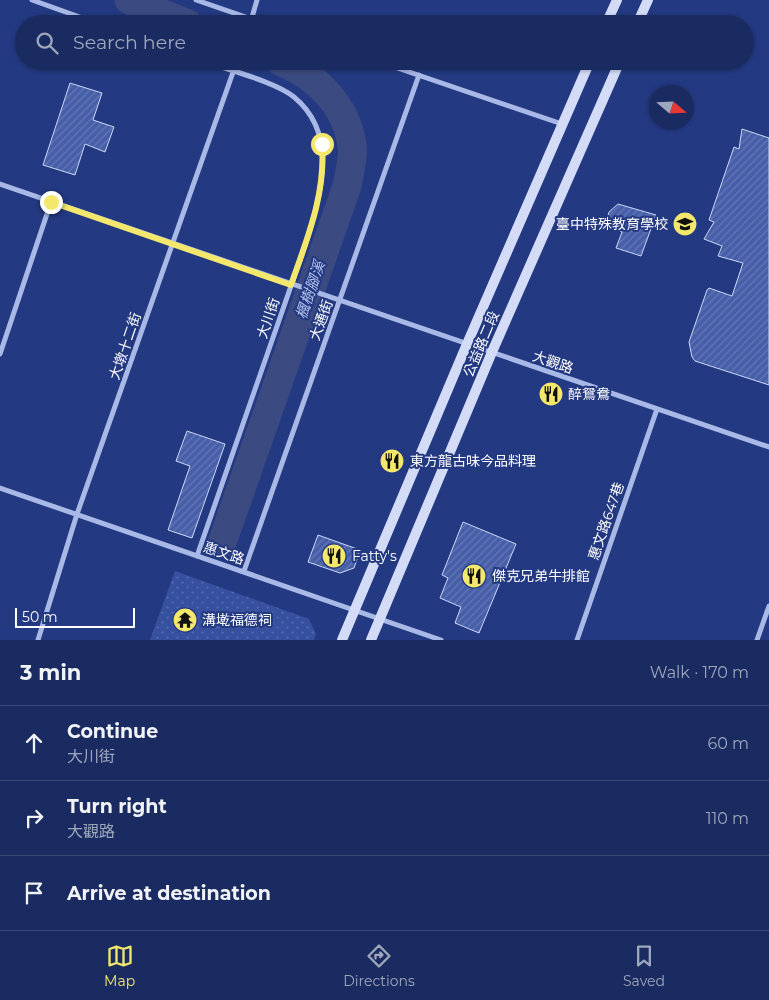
<!DOCTYPE html>
<meta charset="utf-8">
<style>
:root{--surface:#1a2b61;--page:#233367;--text:#f1f3f6;--muted:#9fa7bd;--line:#384776;--accent:#f3e76c}
body{margin:0;font-family:Montserrat,"Noto Sans TC",sans-serif;background:var(--page);color:var(--text)}
.compass{position:absolute;left:649px;top:85px;width:45px;height:45px;border-radius:50%;background:var(--surface);box-shadow:0 1px 4px #0004;rotate:109deg}
.scale{position:absolute;left:15px;bottom:12px;width:120px;box-sizing:border-box;padding-left:5px;border:2px solid #fff;border-top:0;font-size:14px;line-height:18px;white-space:nowrap;color:#fff;-webkit-text-stroke:4px #233981;paint-order:stroke}
.stop{position:absolute;width:15px;height:15px;margin:-11px;border:4px solid #f3e76c;border-radius:50%;background:#fff}
.stop.end{background:#f3e76c;border-color:#fff;box-shadow:0 1px 5px #0008}
.list{margin:0;padding:0;list-style:none}
h2{display:flex;justify-content:space-between;align-items:center;height:65px;margin:0;padding:0 20px;font-size:21px}
h2 small{font-size:16px;font-weight:400;color:var(--muted)}
.list li{display:grid;grid-template-columns:32px 1fr auto;gap:15px;align-items:center;box-sizing:border-box;height:75px;padding:0 20px;border-top:1px solid var(--line)}
.list b{display:block;font-size:19px;white-space:nowrap}
.list p{margin:0;font-size:16px;white-space:nowrap;color:var(--muted)}
.list em{font-size:16px;font-style:normal;color:var(--muted)}
.icon{flex:none;width:28px;height:28px;fill:none;stroke:currentColor;stroke-width:2;stroke-linecap:round;stroke-linejoin:round}
.map{position:relative;flex:none;width:769px;height:640px;overflow:hidden}
.search{position:absolute;background:var(--surface);box-shadow:0 1px 4px #0004;left:15px;right:15px;top:15px;height:55px;display:flex;align-items:center;gap:12px;box-sizing:border-box;padding:0 18px;border-radius:28px;color:var(--muted);font-size:19px}
.sheet{height:290px;background:var(--surface)}
nav{display:flex;justify-content:space-around;align-items:center;box-sizing:border-box;height:70px;border-top:1px solid var(--line);background:var(--surface);font-size:14px;color:var(--muted)}
nav a{display:grid;justify-items:center;gap:2px}
nav .on{color:var(--accent)}
.map>svg:first-child{display:block}
</style>
<div class="map">
<svg width="769" height="640" viewBox="0 0 769 640">
<defs>
<pattern id="park-dots" width="8" height="8" patternUnits="userSpaceOnUse" patternTransform="scale(1.25)"><rect width="8" height="8" fill="#37509f"/><path d="M2 2h.1M6 6h.1" fill="none" stroke="#556aad" stroke-width="1.8" stroke-linecap="round"/></pattern>
<pattern id="building-hatch" width="6" height="6" patternUnits="userSpaceOnUse" patternTransform="scale(1.25)"><rect width="6" height="6" fill="#465fa8"/><path d="M-1 1l2-2M0 6l6-6M5 7l2-2" fill="none" stroke="#6277b5"/></pattern>
</defs>
<rect width="100%" height="100%" fill="#233981"/>
<path fill="url(#park-dots)" d="M 175,571 L 309,619 L 316,634 L 314,640 L 150,640 Z"/>
<g fill="none" stroke-linecap="round" stroke-linejoin="round">
<g stroke="#3b4a80" stroke-width="29">
<path d="M 129,0 L 188,24"/>
<path d="M 222,543 L 347,186 C 349,174 354,157 352,145 C 346,104 316,76 280,61"/>
</g>
</g>
<g fill="url(#building-hatch)" stroke="#cdd7f6">
<path d="M 70,83 L 102,93 L 93,120 L 114,127 L 105,152 L 85,144 L 75,175 L 43,165 Z"/>
<path d="M 742,129 L 769,138 L 769,385 L 695,361 L 692,357 L 689,342 L 707,290 L 709,288 L 732,296 L 743,263 L 718,256 L 722,246 L 704,239 L 714,222 L 709,220 L 734,147 L 739,149 Z"/>
<path d="M 618,204 L 656,215 L 641,256 L 616,248 L 622,232 L 605,226 L 609,212 Z"/>
<path d="M 187,431 L 225,444 L 192,538 L 168,530 L 190,466 L 176,461 Z"/>
<path d="M 463,522 L 516,544 L 479,633 L 455,623 L 461,607 L 440,598 L 448,578 L 442,575 Z"/>
<path d="M 318,535 L 360,550 L 354,568 L 340,573 L 308,562 Z"/>
</g>
<g fill="none" stroke-linecap="round" stroke-linejoin="round">
<g stroke="#a9b9e7" stroke-width="5">
<path d="M 32,0 L 99,24"/>
<path d="M 196,0 L 266,24"/>
<path d="M 250,24 L 257,0"/>
<path d="M 377,61 L 562,124"/>
<path d="M 0,184 L 769,447"/>
<path d="M 0,354 L 51,202"/>
<path d="M 0,488 L 441,640"/>
<path d="M 197,556 L 307,240 C 321,192 339,134 294,97 C 276,82 228,70 204,61"/>
<path d="M 244,571 L 419,75"/>
<path d="M 38,640 L 77,514 L 237,61"/>
<path d="M 577,640 L 657,409"/>
<path d="M 757,640 L 769,606"/>
</g>
<g stroke="#d3dbf6" stroke-width="10">
<path d="M 606,24 L 617,0"/>
<path d="M 637,24 L 648,0"/>
<path d="M 342,640 L 467,344 L 590,61"/>
<path d="M 371,640 L 492,352 L 620,61"/>
</g>
</g>
<g fill="none" stroke-linecap="round" stroke-linejoin="round">
<path stroke="#f3e76c" stroke-width="6" d="M 51,202 L 291,285 C 307,239 326,194 322,144"/>
</g>
<defs>
<symbol id="school-disc" viewBox="-11 -11 22 22"><circle r="9.5" fill="#f3e76c" stroke="#233981"/><path d="M0-5L7-2L0 1L-7-2ZM-4 1L0 2.5L4 1V4Q0 6-4 4Z" fill="#111"/></symbol>
<symbol id="restaurant-disc" viewBox="-11 -11 22 22"><circle r="9.5" fill="#f3e76c" stroke="#233981"/><path d="M-5-6h1v4h1v-4h1v4h1v-4h1v5L-1.5 .5V6h-2V.5L-5-1ZM5-6V6H3V1.5H1.5Q1.5-4 5-6Z" fill="#111"/></symbol>
<symbol id="temple-disc" viewBox="-11 -11 22 22"><circle r="9.5" fill="#f3e76c" stroke="#233981"/><path d="M0-6L5-2H3V0L6.5 2.5H4V6H1.5V3h-3V6H-4V2.5H-6.5L-3 0V-2H-5Z" fill="#111"/></symbol>
</defs>
<g fill-rule="evenodd">
<use href="#school-disc" x="671" y="210" width="28" height="28"/>
<use href="#restaurant-disc" x="537" y="380" width="28" height="28"/>
<use href="#restaurant-disc" x="378" y="447" width="28" height="28"/>
<use href="#restaurant-disc" x="320" y="542" width="28" height="28"/>
<use href="#restaurant-disc" x="460" y="562" width="28" height="28"/>
<use href="#temple-disc" x="171" y="606" width="28" height="28"/>
</g>
<g text-anchor="middle" dominant-baseline="central" stroke-width="4" stroke-linejoin="round" paint-order="stroke">
<g font-size="14" fill="#fff" stroke="#233981" text-anchor="start">
<text x="668" y="224" text-anchor="end">臺中特殊教育學校</text>
<text x="568" y="394">醉鴛鴦</text>
<text x="410" y="461">東方龍古味今品料理</text>
<text x="352" y="556">Fatty's</text>
<text x="492" y="576">傑克兄弟牛排館</text>
<text x="202" y="620">溝墘福德祠</text>
</g>
<g font-size="14" fill="#fff" stroke="#233981">
<text transform="translate(268 318) rotate(-71)">大川街</text>
<text transform="translate(321 320) rotate(-70)">大通街</text>
<text transform="translate(481 344) rotate(-67)">公益路二段</text>
<text transform="translate(125 346) rotate(-71)">大墩十二街</text>
<text transform="translate(553 362) rotate(19)">大觀路</text>
<text transform="translate(606 521) rotate(-71)">惠文路647巷</text>
<text transform="translate(224 553) rotate(19)">惠文路</text>
</g>
<g font-size="15" font-style="italic" fill="#b5c3ef" stroke="#233981">
<text transform="translate(310 290) rotate(-71)">楓樹腳溪</text>
</g>
</g>
</svg>
<svg class="compass" viewBox="-18 -18 36 36"><path d="M0-13l5 13h-10z" fill="#e53935"/><path d="M0 13l5-13h-10z" fill="#9fa7bd"/></svg>
<div class="scale">50 m</div>
<div class="stop" style="left:322px;top:144px"></div>
<div class="stop end" style="left:51px;top:202px"></div>
<div class="search"><svg class="icon" aria-label="search" viewBox="0 0 24 24"><circle cx="10" cy="10" r="6"/><path d="M15 15l6 6"/></svg>Search here</div>
</div>
<section class="sheet">
<h2>3 min<small>Walk · 170 m</small></h2>
<ul class="list">
<li><svg class="icon" aria-label="ahead" viewBox="0 0 24 24"><path d="M12 20V5M6 11l6-6 6 6"/></svg><div><b>Continue</b><p>大川街</p></div><em>60 m</em></li>
<li><svg class="icon" aria-label="right" viewBox="0 0 24 24"><path d="M7 20v-9h11M14 6l5 5-5 5"/></svg><div><b>Turn right</b><p>大觀路</p></div><em>110 m</em></li>
<li><svg class="icon" aria-label="arrive" viewBox="0 0 24 24"><path d="M6 21V4h12l-3 4 3 4H6"/></svg><div><b>Arrive at destination</b></div></li>
</ul>
</section>
<nav>
<a class="on"><svg class="icon" aria-label="map" viewBox="0 0 24 24"><path d="M3 6l6-2 6 2 6-2v14l-6 2-6-2-6 2zM9 4v14M15 6v14"/></svg>Map</a>
<a><svg class="icon" aria-label="directions" viewBox="0 0 24 24"><path d="M12 3l9 9-9 9-9-9zM9 14v-3h6M13 9l2 2-2 2"/></svg>Directions</a>
<a><svg class="icon" aria-label="saved" viewBox="0 0 24 24"><path d="M7 4h10v16l-5-4-5 4z"/></svg>Saved</a>
</nav>
